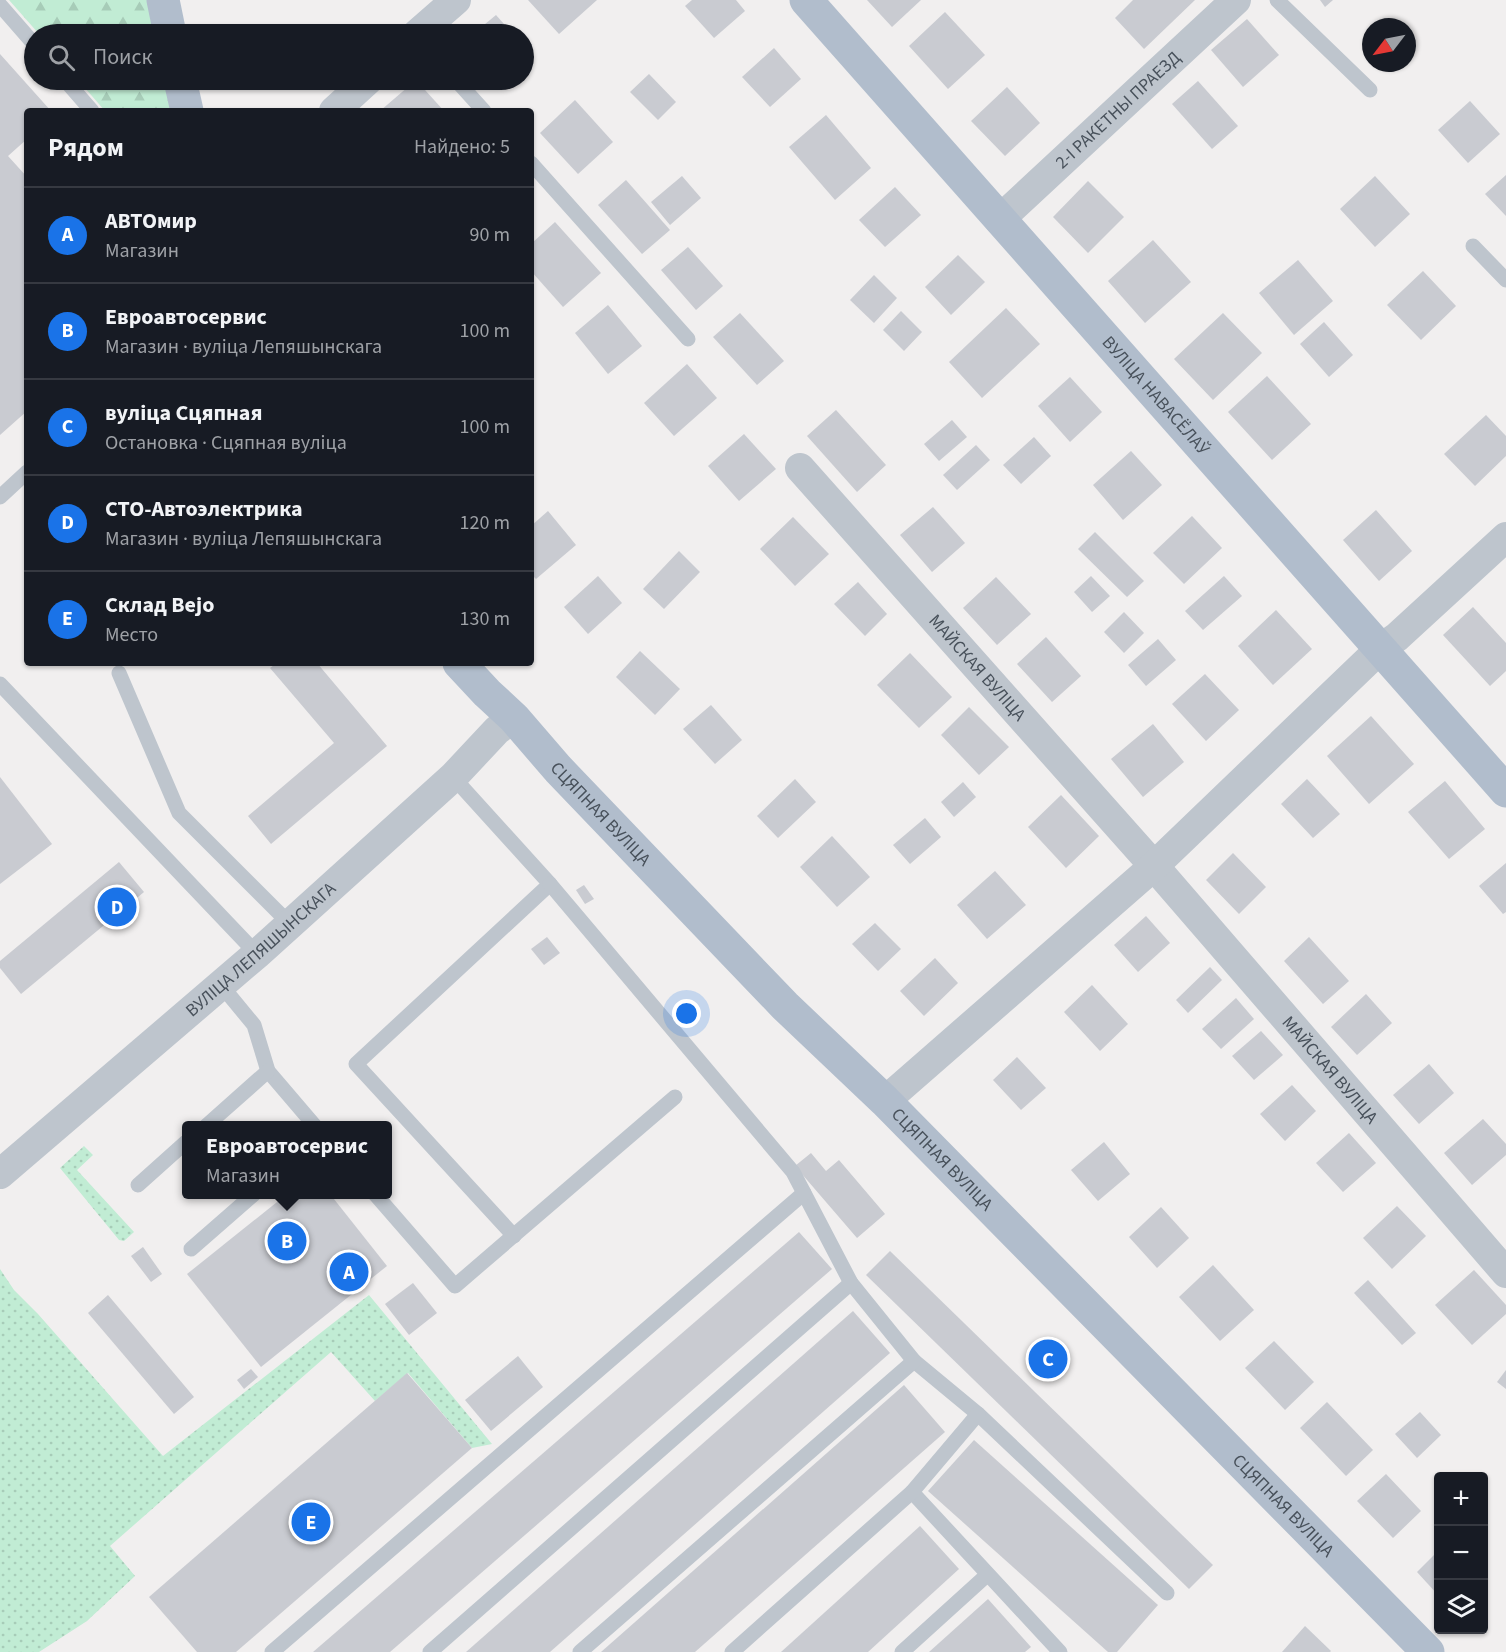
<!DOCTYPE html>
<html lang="ru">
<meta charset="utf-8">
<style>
:root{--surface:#171b24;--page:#242831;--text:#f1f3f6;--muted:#9ea1a6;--line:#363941;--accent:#1a73e8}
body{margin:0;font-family:"Source Sans 3",sans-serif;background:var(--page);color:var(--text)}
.controls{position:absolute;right:18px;bottom:18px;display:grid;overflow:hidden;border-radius:6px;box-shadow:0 2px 4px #0004}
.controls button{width:54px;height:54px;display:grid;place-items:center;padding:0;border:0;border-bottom:2px solid var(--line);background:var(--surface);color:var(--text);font:30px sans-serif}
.compass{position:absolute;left:1362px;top:18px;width:54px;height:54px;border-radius:50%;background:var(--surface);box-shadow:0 2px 4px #0004;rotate:238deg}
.you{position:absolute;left:687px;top:1014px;width:21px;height:21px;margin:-15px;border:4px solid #fff;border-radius:50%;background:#1a73e8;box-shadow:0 0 0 9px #1a73e833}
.badge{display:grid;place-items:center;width:39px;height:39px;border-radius:50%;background:var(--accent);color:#fff;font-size:20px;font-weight:700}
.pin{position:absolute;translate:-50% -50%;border:3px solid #fff;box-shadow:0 2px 6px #0006}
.popup{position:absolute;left:182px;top:1121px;width:210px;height:78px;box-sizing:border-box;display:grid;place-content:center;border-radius:6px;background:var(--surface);filter:drop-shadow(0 2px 4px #0005);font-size:20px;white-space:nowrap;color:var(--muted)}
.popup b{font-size:22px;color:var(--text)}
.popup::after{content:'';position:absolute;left:50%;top:100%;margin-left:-12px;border:12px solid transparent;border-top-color:var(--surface)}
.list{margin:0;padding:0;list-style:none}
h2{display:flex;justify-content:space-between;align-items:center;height:78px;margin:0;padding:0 24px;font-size:26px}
h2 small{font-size:20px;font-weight:400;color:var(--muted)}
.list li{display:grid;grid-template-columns:39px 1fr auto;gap:18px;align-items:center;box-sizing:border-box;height:96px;padding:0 24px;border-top:2px solid var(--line)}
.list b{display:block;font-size:22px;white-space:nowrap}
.list p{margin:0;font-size:20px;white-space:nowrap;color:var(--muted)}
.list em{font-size:20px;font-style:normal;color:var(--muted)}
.icon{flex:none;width:33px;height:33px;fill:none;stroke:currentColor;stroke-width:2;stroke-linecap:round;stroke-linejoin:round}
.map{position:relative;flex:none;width:1506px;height:1652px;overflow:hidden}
.search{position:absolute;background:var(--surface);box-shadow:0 2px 4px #0004;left:24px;top:24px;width:510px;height:66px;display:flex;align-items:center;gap:15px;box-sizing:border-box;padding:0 21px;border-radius:33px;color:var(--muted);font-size:22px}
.panel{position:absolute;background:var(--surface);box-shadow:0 2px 4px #0004;left:24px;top:108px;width:510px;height:558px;border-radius:6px}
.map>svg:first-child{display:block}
</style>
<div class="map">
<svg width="1506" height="1652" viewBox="0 0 1506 1652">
<defs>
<pattern id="grass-dots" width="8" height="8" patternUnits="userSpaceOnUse" patternTransform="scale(1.5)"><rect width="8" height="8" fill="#c1ecd4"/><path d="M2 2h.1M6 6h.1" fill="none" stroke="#a7ccb8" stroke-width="1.8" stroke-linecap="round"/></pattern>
<pattern id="forest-firs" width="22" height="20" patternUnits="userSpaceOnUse" patternTransform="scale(1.5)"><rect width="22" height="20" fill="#c1ecd4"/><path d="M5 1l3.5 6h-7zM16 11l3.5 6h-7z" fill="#a7ccb8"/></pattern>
</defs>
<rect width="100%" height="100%" fill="#f1efef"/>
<g fill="url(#grass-dots)">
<path d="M 84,1146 L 93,1155 L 77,1170 L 134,1232 L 124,1241 L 119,1240 L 60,1168 Z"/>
<path d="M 0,1269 L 14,1290 L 38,1314 L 163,1456 L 369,1295 L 492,1444 L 472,1448 L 408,1373 L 375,1401 L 331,1352 L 110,1546 L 135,1576 L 87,1621 L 39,1652 L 0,1652 Z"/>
</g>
<g fill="url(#forest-firs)">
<path d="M 9,0 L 151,0 L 158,34 L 39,34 Z"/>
<path d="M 78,80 L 168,80 L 174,111 L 105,111 Z"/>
</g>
<g fill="#c9cbd1">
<path d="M 528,0 L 597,0 L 559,34 Z"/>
<path d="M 692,0 L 736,0 L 745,11 L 714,38 L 685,6 Z"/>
<path d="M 867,0 L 921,0 L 892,27 Z"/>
<path d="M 1133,0 L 1195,0 L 1144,49 L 1115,18 Z"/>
<path d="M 1320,0 L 1333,0 L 1325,7 Z"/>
<path d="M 945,12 L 985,55 L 948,89 L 909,46 Z"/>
<path d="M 496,15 L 513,34 L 473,34 Z"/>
<path d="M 1247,19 L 1279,55 L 1243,87 L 1211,50 Z"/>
<path d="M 774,48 L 801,79 L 770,107 L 742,77 Z"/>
<path d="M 0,54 L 51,111 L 27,111 L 27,139 L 8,156 L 27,177 L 27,411 L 0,435 Z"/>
<path d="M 649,74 L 676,102 L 658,120 L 630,92 Z"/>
<path d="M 416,80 L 444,111 L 380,111 Z"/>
<path d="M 1198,81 L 1238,126 L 1212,149 L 1172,104 Z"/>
<path d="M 1007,87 L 1040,123 L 1005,156 L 971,121 Z"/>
<path d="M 575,100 L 613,142 L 578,174 L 540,133 Z"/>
<path d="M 1470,101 L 1500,134 L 1468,163 L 1438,130 Z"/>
<path d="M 826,115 L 871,168 L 835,200 L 789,147 Z"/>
<path d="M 1506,175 L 1506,216 L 1485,194 Z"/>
<path d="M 682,176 L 701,198 L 670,225 L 651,202 Z"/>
<path d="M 1375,176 L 1410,214 L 1375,247 L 1340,209 Z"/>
<path d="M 626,180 L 670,230 L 642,254 L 598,205 Z"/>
<path d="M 1088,181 L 1124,217 L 1088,253 L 1053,217 Z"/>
<path d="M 895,187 L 921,215 L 885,247 L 859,220 Z"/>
<path d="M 555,222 L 601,273 L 563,307 L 531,271 L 531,244 Z"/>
<path d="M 1153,240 L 1191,282 L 1145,323 L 1108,281 Z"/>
<path d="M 688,247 L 723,286 L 696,310 L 661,270 Z"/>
<path d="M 958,255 L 985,282 L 951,315 L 925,287 Z"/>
<path d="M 1298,260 L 1333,301 L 1294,335 L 1259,293 Z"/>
<path d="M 1423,271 L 1456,306 L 1421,340 L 1387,305 Z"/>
<path d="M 874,275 L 897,298 L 874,323 L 850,300 Z"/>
<path d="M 608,305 L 642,346 L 608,374 L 575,333 Z"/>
<path d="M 1006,308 L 1040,344 L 982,398 L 949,362 Z"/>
<path d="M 901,311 L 922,332 L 904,351 L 883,330 Z"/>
<path d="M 740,313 L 784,361 L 757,385 L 713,337 Z"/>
<path d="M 1223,313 L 1262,353 L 1213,400 L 1174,359 Z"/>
<path d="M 1324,322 L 1353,355 L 1329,377 L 1300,344 Z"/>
<path d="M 687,364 L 717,398 L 674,436 L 644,403 Z"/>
<path d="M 1267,376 L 1311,424 L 1272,460 L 1228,412 Z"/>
<path d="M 1070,377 L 1102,412 L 1070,442 L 1038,406 Z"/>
<path d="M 836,410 L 886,465 L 857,492 L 807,436 Z"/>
<path d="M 1486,415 L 1506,436 L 1506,456 L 1475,486 L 1444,454 Z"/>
<path d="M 952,420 L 967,437 L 939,461 L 924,444 Z"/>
<path d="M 744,434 L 776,469 L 739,501 L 708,466 Z"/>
<path d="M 1034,437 L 1051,456 L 1021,484 L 1003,465 Z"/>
<path d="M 976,445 L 990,460 L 957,490 L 943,475 Z"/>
<path d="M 1131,451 L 1162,485 L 1123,520 L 1093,485 Z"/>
<path d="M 933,507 L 965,543 L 932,572 L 900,535 Z"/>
<path d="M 1376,510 L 1412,551 L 1379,581 L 1343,540 Z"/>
<path d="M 548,511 L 576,545 L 536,579 L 531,574 L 531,526 Z"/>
<path d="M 1192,516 L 1222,548 L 1184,584 L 1153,553 Z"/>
<path d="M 793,517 L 829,554 L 795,586 L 760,549 Z"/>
<path d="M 1095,532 L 1144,581 L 1127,597 L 1078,549 Z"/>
<path d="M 679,551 L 700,572 L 664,609 L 643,589 Z"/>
<path d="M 598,576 L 622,603 L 588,634 L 564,607 Z"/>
<path d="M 1091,576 L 1110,596 L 1092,612 L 1074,592 Z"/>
<path d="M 1224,576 L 1242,596 L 1203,630 L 1185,611 Z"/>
<path d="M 996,577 L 1031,614 L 997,645 L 963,608 Z"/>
<path d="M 858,582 L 887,614 L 865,636 L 834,604 Z"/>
<path d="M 1473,607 L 1506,643 L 1506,671 L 1490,686 L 1443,635 Z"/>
<path d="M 1276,610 L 1312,649 L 1273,685 L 1238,646 Z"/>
<path d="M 1124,612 L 1144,633 L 1124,653 L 1104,632 Z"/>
<path d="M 1046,637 L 1081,676 L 1052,702 L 1017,664 Z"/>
<path d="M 1158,639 L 1176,660 L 1146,686 L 1128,665 Z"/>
<path d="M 640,651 L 680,689 L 655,715 L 616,677 Z"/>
<path d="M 910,653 L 952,697 L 919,728 L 877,685 Z"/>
<path d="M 277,663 L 317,663 L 387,746 L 271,844 L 248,816 L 334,743 L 270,668 Z"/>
<path d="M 1205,674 L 1239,710 L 1206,741 L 1172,704 Z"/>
<path d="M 711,705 L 742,740 L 715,764 L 683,729 Z"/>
<path d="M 969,707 L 1009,747 L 979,775 L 941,735 Z"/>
<path d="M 1371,716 L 1414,764 L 1369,804 L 1327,756 Z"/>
<path d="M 1153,724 L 1184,762 L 1143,797 L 1111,759 Z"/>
<path d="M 0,777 L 52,844 L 0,884 Z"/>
<path d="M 795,779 L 816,802 L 778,838 L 757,816 Z"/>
<path d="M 1307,779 L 1340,814 L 1313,838 L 1281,804 Z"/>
<path d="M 1445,781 L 1485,829 L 1449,859 L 1408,812 Z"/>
<path d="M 963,782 L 976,797 L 954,817 L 941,802 Z"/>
<path d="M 1061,795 L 1099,836 L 1066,868 L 1028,827 Z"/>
<path d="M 925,818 L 941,837 L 910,864 L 893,845 Z"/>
<path d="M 832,836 L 870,877 L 837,907 L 800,867 Z"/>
<path d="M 1233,853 L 1266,887 L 1239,914 L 1206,880 Z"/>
<path d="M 119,862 L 144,892 L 21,994 L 0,968 L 0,961 Z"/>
<path d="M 1506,863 L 1506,912 L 1503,914 L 1479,886 Z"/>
<path d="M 995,871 L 1026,905 L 987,939 L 957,905 Z"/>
<path d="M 584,885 L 594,899 L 585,904 L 576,890 Z"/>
<path d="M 1146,916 L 1170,943 L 1138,972 L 1114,945 Z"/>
<path d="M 875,923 L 901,949 L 878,971 L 852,944 Z"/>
<path d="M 547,937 L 560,953 L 544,965 L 531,949 Z"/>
<path d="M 1309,937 L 1349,981 L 1323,1004 L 1284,961 Z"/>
<path d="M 935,958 L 958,983 L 924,1016 L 900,991 Z"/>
<path d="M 1210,967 L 1222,980 L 1188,1013 L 1176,1000 Z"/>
<path d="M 1092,985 L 1128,1024 L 1100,1051 L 1064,1012 Z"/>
<path d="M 1366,994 L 1392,1023 L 1357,1055 L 1331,1027 Z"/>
<path d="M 1236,998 L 1254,1019 L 1221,1049 L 1202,1029 Z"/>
<path d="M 1261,1031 L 1283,1055 L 1254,1080 L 1232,1056 Z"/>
<path d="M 1017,1057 L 1046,1088 L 1021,1110 L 993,1080 Z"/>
<path d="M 1429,1064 L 1454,1093 L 1419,1124 L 1393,1095 Z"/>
<path d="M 1292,1085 L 1316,1111 L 1285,1141 L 1260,1114 Z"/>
<path d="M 1483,1119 L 1506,1144 L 1506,1155 L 1472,1185 L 1444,1153 Z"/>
<path d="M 1349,1133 L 1376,1163 L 1343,1192 L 1316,1163 Z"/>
<path d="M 1104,1142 L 1130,1174 L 1098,1201 L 1071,1170 Z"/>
<path d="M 811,1153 L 826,1171 L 839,1160 L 885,1214 L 857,1238 L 795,1166 Z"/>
<path d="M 287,1194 L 330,1194 L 387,1266 L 261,1367 L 187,1274 Z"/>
<path d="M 1397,1206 L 1426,1236 L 1392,1269 L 1363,1238 Z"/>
<path d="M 1161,1207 L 1189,1238 L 1157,1268 L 1129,1237 Z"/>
<path d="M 799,1232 L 832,1269 L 390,1652 L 313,1652 Z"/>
<path d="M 143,1247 L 162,1274 L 151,1282 L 131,1256 Z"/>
<path d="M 890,1251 L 1213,1565 L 1189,1589 L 866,1275 Z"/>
<path d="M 1213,1265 L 1254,1310 L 1220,1341 L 1179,1297 Z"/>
<path d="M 1474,1270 L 1506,1305 L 1506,1314 L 1472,1345 L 1435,1305 Z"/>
<path d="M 1368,1280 L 1416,1333 L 1402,1345 L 1354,1293 Z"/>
<path d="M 413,1283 L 437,1313 L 409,1335 L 385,1304 Z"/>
<path d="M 108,1295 L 194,1397 L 174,1414 L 88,1313 Z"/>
<path d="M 853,1311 L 890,1353 L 550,1652 L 466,1652 Z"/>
<path d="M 1274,1341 L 1314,1382 L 1285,1410 L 1245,1368 Z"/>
<path d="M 518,1356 L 543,1387 L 491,1431 L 465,1400 Z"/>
<path d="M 251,1369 L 258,1377 L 244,1389 L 237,1380 Z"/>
<path d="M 1506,1370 L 1506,1389 L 1497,1382 Z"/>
<path d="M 407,1373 L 472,1448 L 236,1652 L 197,1652 L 149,1597 Z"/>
<path d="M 904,1385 L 945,1432 L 695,1652 L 601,1652 Z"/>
<path d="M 1327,1402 L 1373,1450 L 1346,1476 L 1300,1428 Z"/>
<path d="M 1420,1412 L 1441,1435 L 1417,1458 L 1395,1434 Z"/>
<path d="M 974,1440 L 1158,1605 L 1117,1652 L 1108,1652 L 928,1491 Z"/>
<path d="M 1386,1474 L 1421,1511 L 1393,1538 L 1357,1501 Z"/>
<path d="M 920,1526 L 959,1569 L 868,1652 L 781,1652 Z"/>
<path d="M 1438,1551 L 1438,1595 L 1417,1572 Z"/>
<path d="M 988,1599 L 1031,1647 L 1025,1652 L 929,1652 Z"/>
<path d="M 1305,1626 L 1331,1651 L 1330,1652 L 1282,1652 Z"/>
</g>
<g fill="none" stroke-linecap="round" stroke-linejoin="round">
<g stroke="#bec5cd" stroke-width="15">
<path d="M 1277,0 L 1370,90"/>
<path d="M 0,5 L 34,44"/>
<path d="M 65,80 L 92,111"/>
<path d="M 456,80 L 484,111"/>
<path d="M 531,163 L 688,339"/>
<path d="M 1473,246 L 1506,280"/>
<path d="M 0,497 L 27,472"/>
<path d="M 119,673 L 179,813 L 290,924"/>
<path d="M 0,684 L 257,954"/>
<path d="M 453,777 L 550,884 L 356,1064 L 514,1236"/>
<path d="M 550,884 L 793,1172 L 851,1283 L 914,1361 L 978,1414 L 1167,1593"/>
<path d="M 221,985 L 254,1025 L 268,1071 L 315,1126"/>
<path d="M 206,1126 L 268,1071"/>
<path d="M 138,1185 L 186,1142"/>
<path d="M 375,1194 L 455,1286 L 675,1097"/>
<path d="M 191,1249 L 254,1194"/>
<path d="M 912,1492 L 1060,1652"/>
<path d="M 272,1652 L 804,1193"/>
<path d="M 430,1652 L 851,1283"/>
<path d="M 580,1652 L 914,1361"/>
<path d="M 732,1652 L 912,1492 L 978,1414"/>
<path d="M 902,1652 L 987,1575"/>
</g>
<g stroke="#bec5cd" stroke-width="30">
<path d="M 417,34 L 456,0"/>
<path d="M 334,111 L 368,80"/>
<path id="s1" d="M 999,220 L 1236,0"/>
<path id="s2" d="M 800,468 L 1154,866 L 1506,1273"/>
<path d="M 885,1101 L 1154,866 L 1380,649 L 1397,637 L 1506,537"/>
<path id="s3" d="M 0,1174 L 257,954 L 453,777 L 497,730 L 514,718"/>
</g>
<g stroke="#b1bdcc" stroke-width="33">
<path d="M 163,0 L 170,34"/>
<path id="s4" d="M 806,0 L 1506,791"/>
<path d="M 180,80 L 187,111"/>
<path id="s5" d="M 459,663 L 487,693 L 514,718 L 558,769 L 785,1006 L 885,1101 L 1428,1652"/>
</g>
</g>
<g text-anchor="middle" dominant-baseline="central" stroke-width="4.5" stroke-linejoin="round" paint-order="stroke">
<g font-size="18" fill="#48515b" stroke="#fff">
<text stroke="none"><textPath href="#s1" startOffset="162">2-І РАКЕТНЫ ПРАЕЗД</textPath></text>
<text stroke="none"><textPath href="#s4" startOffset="528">ВУЛІЦА НАВАСЁЛАЎ</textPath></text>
<text stroke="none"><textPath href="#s2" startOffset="267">МАЙСКАЯ ВУЛІЦА</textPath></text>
<text stroke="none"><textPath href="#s5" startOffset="207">СЦЯПНАЯ ВУЛІЦА</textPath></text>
<text stroke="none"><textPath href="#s3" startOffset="344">ВУЛІЦА ЛЕПЯШЫНСКАГА</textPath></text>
<text stroke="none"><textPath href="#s2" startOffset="802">МАЙСКАЯ ВУЛІЦА</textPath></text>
<text stroke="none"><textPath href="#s5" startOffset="693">СЦЯПНАЯ ВУЛІЦА</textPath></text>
<text stroke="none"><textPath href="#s5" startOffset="1179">СЦЯПНАЯ ВУЛІЦА</textPath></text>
</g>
</g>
</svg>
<div class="controls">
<button>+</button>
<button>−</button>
<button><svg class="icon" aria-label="layers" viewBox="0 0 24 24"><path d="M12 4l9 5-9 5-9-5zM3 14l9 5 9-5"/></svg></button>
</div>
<svg class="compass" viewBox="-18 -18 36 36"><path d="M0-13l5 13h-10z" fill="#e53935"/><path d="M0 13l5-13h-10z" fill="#9ea1a6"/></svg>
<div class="you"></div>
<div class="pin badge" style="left:349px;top:1272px">A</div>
<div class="pin badge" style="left:287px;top:1241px">B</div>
<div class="popup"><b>Евроавтосервис</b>Магазин</div>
<div class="pin badge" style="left:1048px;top:1359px">C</div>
<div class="pin badge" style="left:117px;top:907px">D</div>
<div class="pin badge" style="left:311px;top:1522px">E</div>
<div class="search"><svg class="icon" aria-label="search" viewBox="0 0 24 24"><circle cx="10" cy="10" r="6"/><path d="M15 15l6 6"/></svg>Поиск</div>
<section class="panel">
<h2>Рядом<small>Найдено: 5</small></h2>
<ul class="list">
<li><span class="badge">A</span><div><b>АВТОмир</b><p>Магазин</p></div><em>90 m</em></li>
<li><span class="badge">B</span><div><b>Евроавтосервис</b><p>Магазин · вуліца Лепяшынскага</p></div><em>100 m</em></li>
<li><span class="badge">C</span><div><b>вуліца Сцяпная</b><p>Остановка · Сцяпная вуліца</p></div><em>100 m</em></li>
<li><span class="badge">D</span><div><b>СТО-Автоэлектрика</b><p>Магазин · вуліца Лепяшынскага</p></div><em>120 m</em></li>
<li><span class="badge">E</span><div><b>Склад Bejo</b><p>Место</p></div><em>130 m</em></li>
</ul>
</section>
</div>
